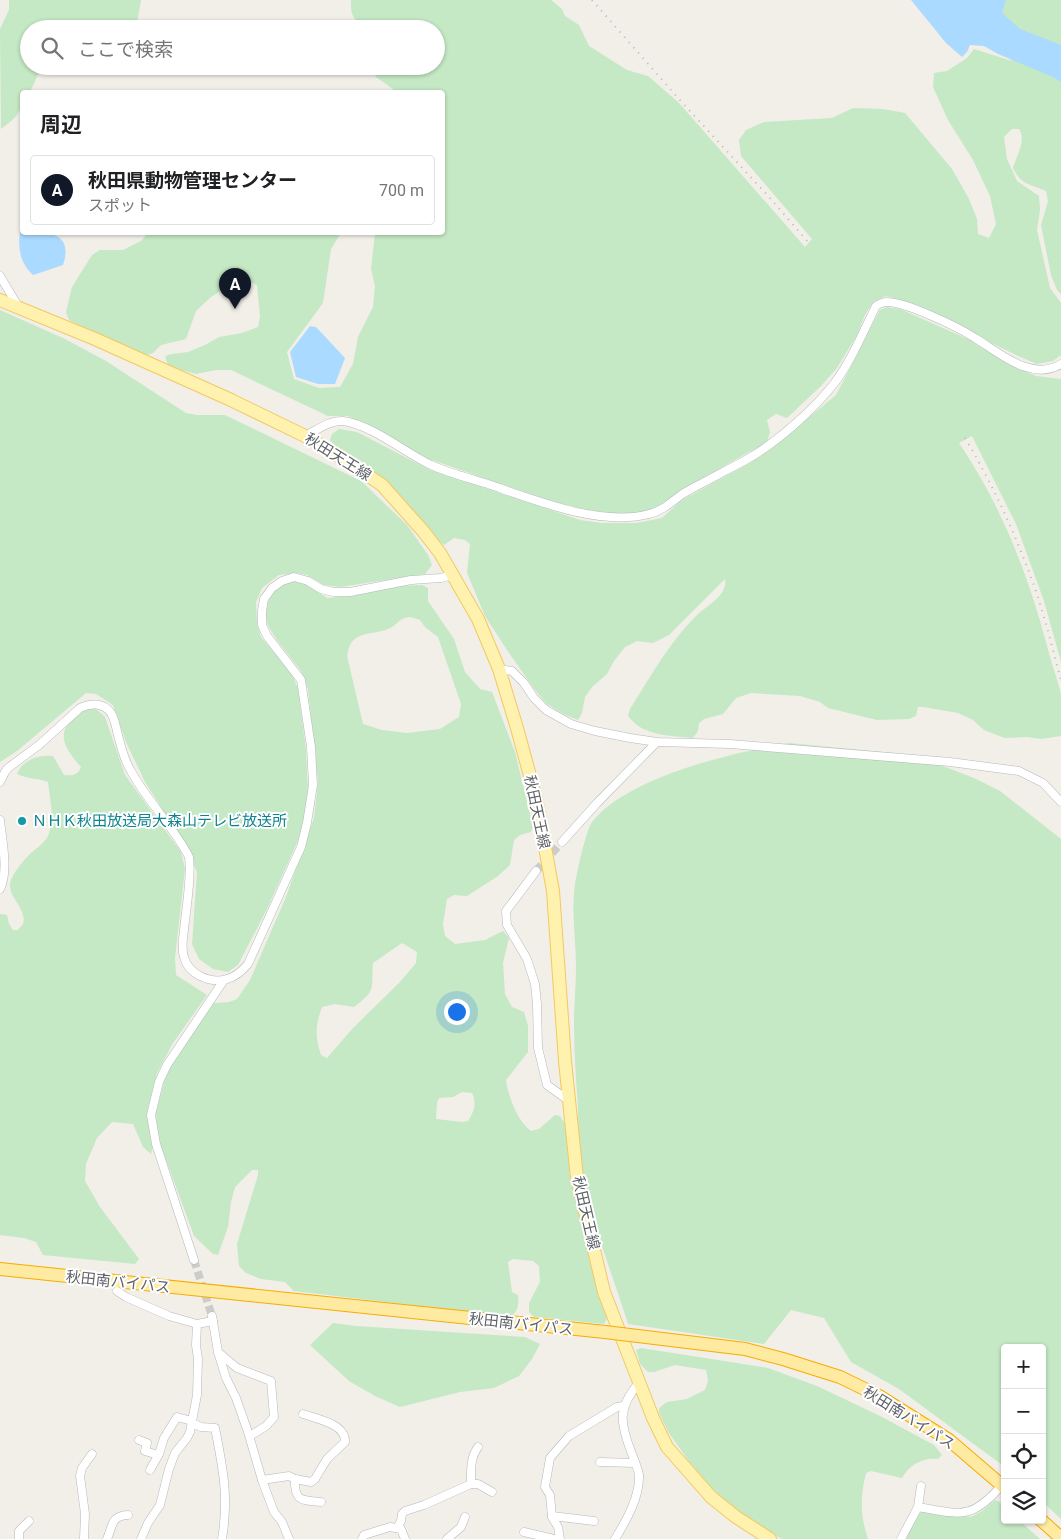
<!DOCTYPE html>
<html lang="ja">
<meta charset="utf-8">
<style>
:root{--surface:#fff;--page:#f2f2f2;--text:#202124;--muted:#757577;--line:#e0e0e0;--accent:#111827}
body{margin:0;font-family:Roboto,"Noto Sans JP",sans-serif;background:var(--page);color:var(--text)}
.controls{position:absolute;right:15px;bottom:15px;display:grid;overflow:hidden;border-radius:5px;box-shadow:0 1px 4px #0004}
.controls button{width:45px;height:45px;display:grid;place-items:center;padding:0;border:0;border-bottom:1px solid var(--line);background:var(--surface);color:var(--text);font:25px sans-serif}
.you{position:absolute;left:456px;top:1011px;width:18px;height:18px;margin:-12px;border:4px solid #fff;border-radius:50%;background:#1a73e8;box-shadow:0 0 0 8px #1a73e833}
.badge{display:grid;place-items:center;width:32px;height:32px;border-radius:50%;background:var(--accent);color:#fff;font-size:16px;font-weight:700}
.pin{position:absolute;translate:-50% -41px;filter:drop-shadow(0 1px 2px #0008)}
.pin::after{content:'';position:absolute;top:26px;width:18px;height:15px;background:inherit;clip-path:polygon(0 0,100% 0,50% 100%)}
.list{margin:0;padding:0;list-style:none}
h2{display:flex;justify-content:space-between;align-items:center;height:65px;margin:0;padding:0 20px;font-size:21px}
h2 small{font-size:16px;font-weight:400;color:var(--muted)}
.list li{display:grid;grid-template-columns:32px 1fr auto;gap:15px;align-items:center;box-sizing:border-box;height:70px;margin:0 10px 10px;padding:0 10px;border:1px solid var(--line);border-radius:5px}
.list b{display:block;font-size:19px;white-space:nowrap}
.list p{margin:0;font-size:16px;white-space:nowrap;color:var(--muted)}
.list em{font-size:16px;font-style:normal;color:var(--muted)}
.icon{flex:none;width:28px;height:28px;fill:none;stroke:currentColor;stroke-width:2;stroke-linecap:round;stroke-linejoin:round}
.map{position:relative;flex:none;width:1061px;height:1539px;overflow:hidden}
.search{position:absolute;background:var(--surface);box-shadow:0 1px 4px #0004;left:20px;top:20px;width:425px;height:55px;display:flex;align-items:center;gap:12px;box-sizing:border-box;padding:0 18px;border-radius:28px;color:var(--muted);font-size:19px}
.panel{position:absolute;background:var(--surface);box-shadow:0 1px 4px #0004;left:20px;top:90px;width:425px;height:145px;border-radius:5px}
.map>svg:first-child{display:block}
</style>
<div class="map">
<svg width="1061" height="1539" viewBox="0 0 1061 1539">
<rect width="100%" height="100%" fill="#f1efe8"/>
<g fill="#c5e8c5" fill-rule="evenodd">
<path d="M 9,0 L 141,0 L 141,1 L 137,22 L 133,29 L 93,29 L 83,26 L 79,29 L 29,29 L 29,66 L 42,66 L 30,92 L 22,92 C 22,114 17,117 1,129 L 0,29 L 9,10 Z"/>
<path d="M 351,0 L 551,0 L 562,9 L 565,16 L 579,25 L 589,46 L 627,70 L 648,76 L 679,103 L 805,247 L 812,239 L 741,156 L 739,140 L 746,130 L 764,122 L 832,118 L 853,108 L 883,109 L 905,113 L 952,169 L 969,199 L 977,219 L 978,234 L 989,238 L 996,224 L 990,196 L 973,160 L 948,120 L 933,87 L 934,73 L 947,71 L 967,58 L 974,49 L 1012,61 L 985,32 L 945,0 L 1061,0 L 1061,294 L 1057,290 L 1051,275 L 1041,225 L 1048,201 L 1046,191 C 1030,184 1021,185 1013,168 C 1016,156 1027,141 1019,129 L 1012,129 L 1004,137 L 1007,159 L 1017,181 L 1039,196 L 1040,210 L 1037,230 L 1050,288 L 1061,303 L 1061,355 L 1053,361 L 1037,364 L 1018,356 L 910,303 L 886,296 L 873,302 L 865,315 L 857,335 L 837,368 L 821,386 L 787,418 L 776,414 L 767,420 L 770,432 L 767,442 L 681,490 L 657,507 L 641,513 L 615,514 L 595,512 L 548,500 L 429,459 L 348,416 L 328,416 L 231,370 L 216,370 L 196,374 L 181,370 L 168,365 L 165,356 L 172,354 L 188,352 L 205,345 L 219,337 L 242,333 L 258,327 L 260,316 L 257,285 L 250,282 L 237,281 L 211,297 L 196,311 L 186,339 L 161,345 L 153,353 L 147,355 L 115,342 L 69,320 L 66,312 L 72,287 L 92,255 L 100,250 L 123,250 L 141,241 L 148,233 L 341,233 L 331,249 L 323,303 L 287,352 L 294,379 L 319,388 L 340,387 L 353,364 L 358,337 L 373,307 L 375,286 L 371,269 L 375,233 L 442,232 L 442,92 L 397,92 L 376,77 L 372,66 L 436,66 L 436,29 L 364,29 C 354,19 350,15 351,0 Z"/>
<path d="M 887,307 L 900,309 L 970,340 L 1009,365 L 1036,376 L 1061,379 L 1061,662 L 1044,601 L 1016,524 L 972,436 L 959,443 C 1001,505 1028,574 1047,646 C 1051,662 1057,678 1061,694 C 1061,707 1061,723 1061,736 L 1041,739 L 1028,737 L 1005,738 L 984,730 L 973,720 L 958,713 L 923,707 L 918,707 L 916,716 L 909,719 L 877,720 L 828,708 L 820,702 L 800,696 L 751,693 L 736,698 L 723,714 L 704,719 L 699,723 L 698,731 L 693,738 C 675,736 652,736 637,725 C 634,723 631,719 628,716 L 630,709 C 651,676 670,641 698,614 C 708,605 728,595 725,579 L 669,635 L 653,643 L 637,641 L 625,647 L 614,661 L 607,674 L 592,687 L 585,697 L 582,713 L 578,720 L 563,714 L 547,704 L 535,690 L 507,650 L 485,616 L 467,573 L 470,544 L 465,540 L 454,538 L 444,545 L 439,541 L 393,490 L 336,447 L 330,440 L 332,434 L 339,429 L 357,432 L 428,469 L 580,520 L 601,523 L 637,523 L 662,518 L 682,500 L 750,463 L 807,419 L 836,395 L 880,310 Z"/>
<path d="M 0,310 L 65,339 L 106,361 L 186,413 L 197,415 L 225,415 L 361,481 L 407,525 L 428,555 L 432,565 L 425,574 L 340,587 L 324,585 L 307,575 L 298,573 L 279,575 L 262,588 L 256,602 L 257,624 L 261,637 L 292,674 L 298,689 L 306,750 L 308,792 L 301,834 L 266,911 L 238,965 L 228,972 L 213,969 L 199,959 L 192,944 L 197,872 L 183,841 L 145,782 L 126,742 L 113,705 L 96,694 L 86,693 L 17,751 L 0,762 Z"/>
<path d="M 297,580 L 306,584 L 327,598 L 353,596 L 382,587 L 422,585 L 428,588 L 428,601 L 454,639 L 465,672 L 480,689 L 492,692 L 515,752 L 533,827 L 531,832 L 520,835 L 514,840 L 510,865 L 498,876 L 467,896 L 454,895 L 447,899 L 443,924 L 445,936 L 455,944 L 485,940 L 503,931 L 509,938 L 503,963 L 505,994 L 512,1007 L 524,1012 L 528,1026 L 528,1052 L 506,1080 C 508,1096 518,1122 531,1131 L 539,1129 L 555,1115 L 560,1116 L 565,1124 L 570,1177 L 590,1262 L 608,1316 L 604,1324 L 534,1317 L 529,1312 L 529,1303 L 540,1282 L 539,1266 L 533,1261 L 513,1259 L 508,1262 L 512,1292 L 518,1295 C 519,1305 518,1310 511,1317 L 294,1291 L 285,1282 L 261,1279 L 246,1273 L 239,1266 L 237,1244 L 258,1175 L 258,1170 L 252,1170 L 235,1187 L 231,1202 L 228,1227 L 218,1255 L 213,1254 L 194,1236 L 157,1135 L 156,1112 L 165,1079 L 176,1056 L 214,1003 L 229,1002 L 237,999 L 250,980 L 286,897 L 314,818 L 318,783 L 308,689 L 301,671 L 279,643 L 268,626 L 266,615 L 268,602 L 277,588 L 285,583 ZM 410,617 L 420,620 L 425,627 L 438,637 L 461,704 L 459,717 L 440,729 L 407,733 L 382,730 L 363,724 L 347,656 C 351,628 371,637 390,628 C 400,623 397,619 410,617 ZM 402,943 L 417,952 L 416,963 L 400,982 L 353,1028 L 327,1058 L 321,1055 C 315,1035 315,1027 322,1007 L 335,1004 L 354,1007 C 377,990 371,989 373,963 ZM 462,1092 L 472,1093 C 477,1103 474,1112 468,1121 L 462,1122 L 436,1119 L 437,1103 L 439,1098 L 453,1097 Z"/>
<path d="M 87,708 L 96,709 L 105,717 L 125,775 L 181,852 L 185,869 L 175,958 L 176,975 L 207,995 L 173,1043 L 157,1073 L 148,1108 L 153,1146 L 151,1154 L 143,1147 L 133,1124 L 112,1122 L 97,1138 L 86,1164 L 85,1181 L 100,1207 L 139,1259 L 135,1264 L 43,1255 L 36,1242 L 24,1238 L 0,1235 L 0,914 L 7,915 L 9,924 L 13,930 L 18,930 C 19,928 22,926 23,924 C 28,908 5,896 11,880 C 14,872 23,861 29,855 C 35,849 45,843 48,836 C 55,819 50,799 48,782 C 38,778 27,779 17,774 C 22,760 39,754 53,756 L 64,775 C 73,776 78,775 81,767 C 58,741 56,728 87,708 Z"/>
<path d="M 789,743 L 894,753 L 935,763 L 974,778 L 1000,791 L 1061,839 L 1061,1519 L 1042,1501 L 1042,1348 L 1005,1348 L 1005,1467 L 899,1389 L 851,1362 L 824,1318 L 791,1310 L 764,1344 L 628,1324 C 613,1276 593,1227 584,1179 C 579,1155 578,1131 578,1107 C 576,1080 574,1052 574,1024 C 574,1005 576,986 576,967 C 576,940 571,911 575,884 C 577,872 586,830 592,822 C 629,776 732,753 789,743 Z"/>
<path d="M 333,1323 L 356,1326 L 525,1337 L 540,1344 L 532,1359 L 519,1376 L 494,1388 L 460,1392 L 400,1407 L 375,1396 L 349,1381 L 310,1345 Z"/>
<path d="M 641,1348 L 768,1368 L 817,1386 L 880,1416 L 934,1445 L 942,1455 L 938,1459 C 923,1457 909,1465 902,1478 L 871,1471 L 866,1473 C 860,1497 860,1515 868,1539 L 782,1539 L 766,1531 L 729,1504 L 709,1485 L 688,1460 L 669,1433 L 659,1413 L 659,1408 L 667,1402 L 687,1399 L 705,1390 L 708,1381 L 706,1370 L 675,1365 L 654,1372 L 648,1372 L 640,1364 L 636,1350 Z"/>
<path d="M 995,1500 L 998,1501 L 1005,1507 L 1005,1520 L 1019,1520 L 1040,1539 L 906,1539 L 917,1515 L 923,1511 L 971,1517 L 982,1511 Z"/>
</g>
<g fill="#aadaff">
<path d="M 911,0 L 1006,0 L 1002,13 L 1020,29 L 1061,45 L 1061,82 L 1055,78 L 998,54 L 984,46 L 970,45 L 967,52 L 962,57 L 946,43 Z"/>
<path d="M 22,225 L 22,232 C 47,232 74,231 63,265 L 33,275 C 19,262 17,245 21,226 Z"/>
<path d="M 310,326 L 316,327 L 345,358 L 335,384 L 318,384 L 296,377 L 290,352 Z"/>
</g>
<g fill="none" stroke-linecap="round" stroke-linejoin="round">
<g stroke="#ccccc8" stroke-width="8" stroke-dasharray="8 4" stroke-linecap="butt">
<path d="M 536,871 L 562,842"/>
<path d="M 194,1260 L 212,1316"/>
</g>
<defs>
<g id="minor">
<path d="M 0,276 L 18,306"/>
<path d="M 305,436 C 317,430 330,420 343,421 C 372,425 404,452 431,465 C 449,473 469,478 488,484 C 534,500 601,527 649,514 C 663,511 672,501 684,493 C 696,486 709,480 721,473 C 731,468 741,463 751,457 C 779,440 812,411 833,385 C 851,362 863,332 876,306 C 879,304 883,302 887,302 C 906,302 958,327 975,338 C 1000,353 1031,382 1061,364"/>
<path d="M 499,669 L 512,671 L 524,683 L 534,698 L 546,710 L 571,724 L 595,731 L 630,738 L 657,742 L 730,744 L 950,762 L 1019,771 L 1043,783 L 1061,802"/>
<path d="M 0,782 L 5,772 L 8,768 L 39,745 L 80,708 C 90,703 103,702 111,713 C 115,719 116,728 118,735 C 121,747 124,760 131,771 C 147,801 174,827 189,857 C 192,878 186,908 184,930 C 183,939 181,948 184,957 C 188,974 210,984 227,979 C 236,977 242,971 248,964 L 301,847 L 307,823 L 313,785 L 311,747 L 301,680 L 267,636 L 262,625 L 262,611 L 264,599 L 272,588 L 282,581 L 294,577 L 308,581 L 321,589 L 333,592 L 350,592 L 411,580 L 441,578 L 453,575"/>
<path d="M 0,820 C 2,840 9,871 0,889"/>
<path d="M 562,842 L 598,802 L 657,742"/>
<path d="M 536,871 L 506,911 L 507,925 L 527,959 L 535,984 L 537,1004 L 538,1048 L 547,1085 L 568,1100"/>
<path d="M 194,1260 L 156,1144 L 151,1115 L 159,1082 L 167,1065 L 224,980"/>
<path d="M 117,1291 L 126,1297 L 169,1316 L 197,1324 L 213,1321"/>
<path d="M 212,1316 L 218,1352 L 226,1378 L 236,1398 L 248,1432 L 262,1480 L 274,1512 L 282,1522 L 289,1539"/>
<path d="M 218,1352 L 237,1368 L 271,1381 L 274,1417 L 266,1426 L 250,1436"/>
<path d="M 192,1423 L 201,1427 L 215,1428 C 223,1468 229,1498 222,1539"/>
<path d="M 139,1440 L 147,1443 L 145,1451 L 158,1455"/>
<path d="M 600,1462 L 635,1463"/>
<path d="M 150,1470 L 159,1454 L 164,1438 L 177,1417 L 192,1421"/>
<path d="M 295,1479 C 294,1502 302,1500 321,1502"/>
<path d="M 262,1480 L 289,1476 L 295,1479 L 311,1482 L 315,1479 L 327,1459 L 345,1442 C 346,1424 317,1419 303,1414"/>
<path d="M 471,1484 L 478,1484 L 492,1492"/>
<path d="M 918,1507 C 960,1514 971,1521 1002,1485"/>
<path d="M 552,1516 L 594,1521"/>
<path d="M 397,1528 L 401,1521 L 402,1514 L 405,1511 L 424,1505 L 471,1484 C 471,1471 470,1458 478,1447"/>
<path d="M 524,1532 L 554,1539"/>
<path d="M 19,1539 L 19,1531 L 29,1521"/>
<path d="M 84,1539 L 85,1514 L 80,1476 L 82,1468 L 92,1454"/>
<path d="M 107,1539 C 113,1525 111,1516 128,1515"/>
<path d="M 141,1539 L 148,1523 L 160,1505 L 169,1469 L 175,1453 L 187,1438 L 190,1432 L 197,1395 L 198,1359 L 196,1345 L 197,1324"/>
<path d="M 362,1539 L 364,1535 L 390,1527 L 401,1529 L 405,1539"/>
<path d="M 447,1539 L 461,1527 L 465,1517"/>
<path d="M 560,1539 L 558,1527 L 552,1517 L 550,1495 L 545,1487 L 550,1458 L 569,1436 L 617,1407 L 623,1406"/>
<path d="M 615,1539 C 626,1521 640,1497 639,1475 C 638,1468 634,1460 632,1454 C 620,1424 617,1408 639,1383"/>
<path d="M 901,1539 L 918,1507 L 921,1486"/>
</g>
<path id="primary" d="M 0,300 L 95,339 L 231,400 L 305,436 L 333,452 L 382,485 L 423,531 L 440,553 L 478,619 L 499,669 L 517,728 L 536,798 L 553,891 L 565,1061 L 577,1178 L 604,1292 L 653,1418 L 667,1447 L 711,1497 L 736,1517 L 770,1539"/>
<g id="trunk">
<path d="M 0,1269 L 605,1332"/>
<path d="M 638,1336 L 745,1349 L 783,1359 L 840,1377 L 879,1396 L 949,1440 L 1005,1488"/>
<path d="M 1041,1520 L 1061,1538"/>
</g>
</defs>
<use href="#minor" stroke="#b5b8bc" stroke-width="9"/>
<use href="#primary" stroke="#f2c960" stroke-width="14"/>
<use href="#trunk" stroke="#f9ab00" stroke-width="14"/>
<use href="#minor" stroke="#fff" stroke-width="8"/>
<use href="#primary" stroke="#fff2af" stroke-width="12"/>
<use href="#trunk" stroke="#feeaa1" stroke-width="12"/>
<g stroke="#b6b7b8" stroke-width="2" stroke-dasharray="1 6" stroke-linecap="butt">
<path d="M 592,0 L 678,98 L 769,197 L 808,242"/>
<path d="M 965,438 C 992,483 1014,531 1032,580 C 1044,613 1052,647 1061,680"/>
</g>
<defs>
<path id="trunk-bridge" d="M 605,1332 L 638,1336"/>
</defs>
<use href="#trunk-bridge" stroke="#f9ab00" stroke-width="14" stroke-linecap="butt"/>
<use href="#trunk-bridge" stroke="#feeaa1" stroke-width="12"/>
</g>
<circle fill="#0f9aa8" stroke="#fff" stroke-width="2" cx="22" cy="821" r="5"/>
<g text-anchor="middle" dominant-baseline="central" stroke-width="4" stroke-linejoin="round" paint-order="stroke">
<g font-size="15" fill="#5f6368" stroke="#fff">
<text transform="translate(338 457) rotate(32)">秋田天王線</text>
<text transform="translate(537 812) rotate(78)">秋田天王線</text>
<text transform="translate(586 1213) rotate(77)">秋田天王線</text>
<text transform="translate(118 1282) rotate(6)">秋田南バイパス</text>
<text transform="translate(521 1324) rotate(6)">秋田南バイパス</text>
<text transform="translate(909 1418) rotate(32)">秋田南バイパス</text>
</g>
<g font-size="15" fill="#0d838f" stroke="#fff" text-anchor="start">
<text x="32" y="821">ＮＨＫ秋田放送局大森山テレビ放送所</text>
</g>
</g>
</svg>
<div class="controls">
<button>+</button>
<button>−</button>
<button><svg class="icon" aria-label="locate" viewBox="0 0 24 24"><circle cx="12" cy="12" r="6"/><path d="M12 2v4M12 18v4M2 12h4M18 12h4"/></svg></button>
<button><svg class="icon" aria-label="layers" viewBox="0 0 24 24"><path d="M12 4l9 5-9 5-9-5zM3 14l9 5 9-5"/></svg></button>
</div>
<div class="you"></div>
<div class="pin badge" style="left:235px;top:309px">A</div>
<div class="search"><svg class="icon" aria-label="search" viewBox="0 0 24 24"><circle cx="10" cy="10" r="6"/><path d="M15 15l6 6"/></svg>ここで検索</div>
<section class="panel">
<h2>周辺<small></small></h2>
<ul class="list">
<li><span class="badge">A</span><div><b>秋田県動物管理センター</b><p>スポット</p></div><em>700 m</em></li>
</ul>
</section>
</div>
